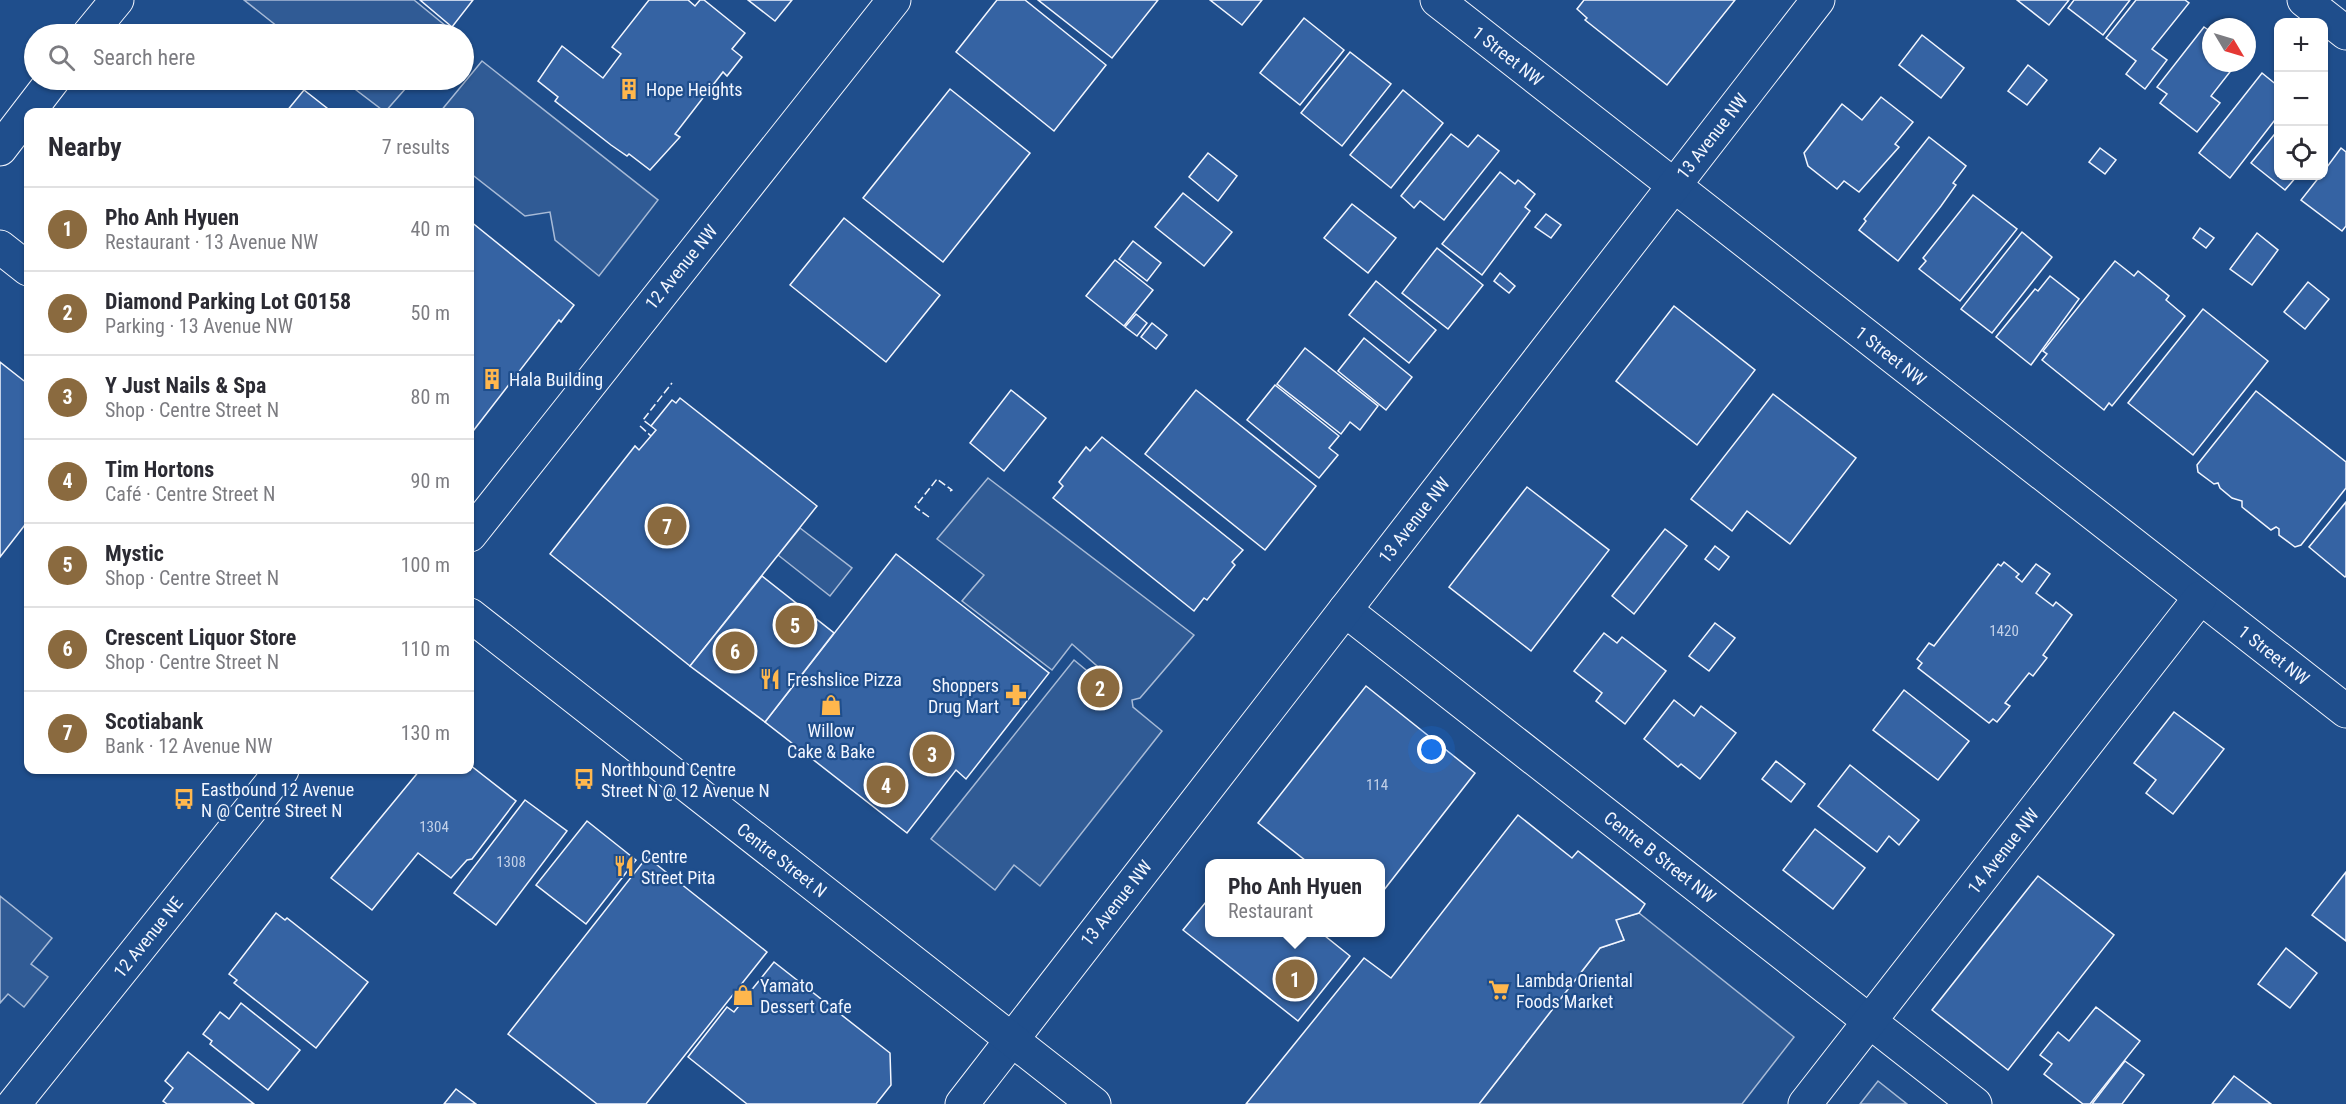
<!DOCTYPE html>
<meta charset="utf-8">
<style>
:root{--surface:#fff;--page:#f7f7f7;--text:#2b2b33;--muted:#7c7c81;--line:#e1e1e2;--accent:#8a6a3f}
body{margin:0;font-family:"Roboto Condensed",sans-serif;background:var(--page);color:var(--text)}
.controls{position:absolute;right:18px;top:18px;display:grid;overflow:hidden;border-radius:12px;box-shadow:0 2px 4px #0004}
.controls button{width:54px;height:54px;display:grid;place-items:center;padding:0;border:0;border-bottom:2px solid var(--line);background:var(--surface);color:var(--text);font:30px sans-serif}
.compass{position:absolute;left:2202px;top:18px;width:54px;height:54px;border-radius:50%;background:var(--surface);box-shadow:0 2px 4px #0004;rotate:128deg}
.you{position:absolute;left:1432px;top:750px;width:21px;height:21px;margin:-15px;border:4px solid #fff;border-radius:50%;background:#1a73e8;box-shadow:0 0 0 9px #1a73e833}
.badge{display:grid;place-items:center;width:39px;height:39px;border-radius:50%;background:var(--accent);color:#fff;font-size:20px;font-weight:700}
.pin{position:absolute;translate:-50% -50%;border:3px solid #fff;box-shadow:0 2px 6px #0006}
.popup{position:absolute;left:1205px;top:859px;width:180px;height:78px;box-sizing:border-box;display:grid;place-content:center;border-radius:12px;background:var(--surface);filter:drop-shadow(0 2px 4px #0005);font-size:20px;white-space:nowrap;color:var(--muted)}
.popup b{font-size:22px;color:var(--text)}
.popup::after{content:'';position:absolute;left:50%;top:100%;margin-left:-12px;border:12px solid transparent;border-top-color:var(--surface)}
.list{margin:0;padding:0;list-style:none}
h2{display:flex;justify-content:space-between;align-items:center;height:78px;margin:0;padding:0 24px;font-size:26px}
h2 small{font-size:20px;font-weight:400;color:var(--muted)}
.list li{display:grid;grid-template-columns:39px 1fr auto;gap:18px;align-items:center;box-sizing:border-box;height:84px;padding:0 24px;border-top:2px solid var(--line)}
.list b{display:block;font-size:22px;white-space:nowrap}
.list p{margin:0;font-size:20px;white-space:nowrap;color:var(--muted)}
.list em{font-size:20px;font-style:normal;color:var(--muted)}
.icon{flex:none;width:33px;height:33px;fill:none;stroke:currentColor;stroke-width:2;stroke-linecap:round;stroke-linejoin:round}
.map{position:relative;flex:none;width:2346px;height:1104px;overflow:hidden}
.search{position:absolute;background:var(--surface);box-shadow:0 2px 4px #0004;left:24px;top:24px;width:450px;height:66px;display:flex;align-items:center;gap:15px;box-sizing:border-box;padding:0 21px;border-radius:33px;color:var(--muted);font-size:22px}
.panel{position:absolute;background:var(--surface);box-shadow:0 2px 4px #0004;left:24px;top:108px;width:450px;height:666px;border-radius:12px}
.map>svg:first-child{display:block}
</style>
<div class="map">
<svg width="2346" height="1104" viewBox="0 0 2346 1104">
<rect width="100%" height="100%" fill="#1f4e8c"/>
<g fill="#305b95" stroke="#a8bbd7" stroke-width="1.5">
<path d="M 244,0 L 414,0 L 452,31 L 449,34 L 287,34 Z"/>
<path d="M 482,61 L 658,200 L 599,276 L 555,240 L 550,212 L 525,216 L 470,173 L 470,112 L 440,112 Z"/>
<path d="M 343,80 L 413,80 L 385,112 Z"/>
<path d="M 988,478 L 1194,635 L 1140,698 L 1132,700 L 1133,707 L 1162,731 L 1040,886 L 1014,865 L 995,890 L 931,839 L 1074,660 L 1097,679 L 1102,679 L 1105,673 L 1072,644 L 1052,670 L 962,601 L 984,575 L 937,539 Z"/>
<path d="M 800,528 L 852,568 L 830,596 L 778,555 Z"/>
<path d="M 0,896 L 52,938 L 31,964 L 48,977 L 24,1007 L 8,994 L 0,1003 Z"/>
<path d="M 1639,913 L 1794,1037 L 1742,1104 L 1479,1104 L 1600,948 L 1624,940 L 1616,920 Z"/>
<path d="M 1878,1081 L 1907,1104 L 1860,1104 Z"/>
</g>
<g fill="#3563a3" stroke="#f2f6ff" stroke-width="1.5">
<path d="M 420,0 L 473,0 L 452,27 Z"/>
<path d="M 649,0 L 688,0 L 695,6 L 700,0 L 704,0 L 745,33 L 732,49 L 742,57 L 727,76 L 723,72 L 675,134 L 680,137 L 650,170 L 629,154 L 627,156 L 611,145 L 555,101 L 558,97 L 538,81 L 562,46 L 603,78 L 621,54 L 612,47 Z"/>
<path d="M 748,0 L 792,0 L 775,21 Z"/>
<path d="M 997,0 L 1025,0 L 1106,65 L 1054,131 L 956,52 Z"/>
<path d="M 1038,0 L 1158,0 L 1112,58 Z"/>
<path d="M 1210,0 L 1262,0 L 1242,25 Z"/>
<path d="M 1584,0 L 1735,0 L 1667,85 L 1585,20 L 1587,18 L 1577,9 Z"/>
<path d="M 2017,0 L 2069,0 L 2049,25 Z"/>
<path d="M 2074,0 L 2130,0 L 2103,35 L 2068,8 Z"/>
<path d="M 2136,0 L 2185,0 L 2189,3 L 2152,49 L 2167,60 L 2145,89 L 2126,74 L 2136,61 L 2106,38 Z"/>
<path d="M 1304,18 L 1344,50 L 1300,105 L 1260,73 Z"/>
<path d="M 2204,27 L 2210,31 L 2211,29 L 2211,63 L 2237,63 L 2211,96 L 2220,103 L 2197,132 L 2160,103 L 2167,94 L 2157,87 Z"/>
<path d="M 1922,35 L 1964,68 L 1941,98 L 1899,65 Z"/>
<path d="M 1350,52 L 1391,84 L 1342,146 L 1301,113 Z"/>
<path d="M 2028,65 L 2047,80 L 2027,105 L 2008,91 Z"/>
<path d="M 2262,73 L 2278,86 L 2278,116 L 2230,178 L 2199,153 Z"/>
<path d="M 950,89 L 1030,153 L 943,262 L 863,198 Z"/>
<path d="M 304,90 L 332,112 L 286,112 Z"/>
<path d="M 1403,90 L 1443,123 L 1391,188 L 1350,155 Z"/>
<path d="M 1881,97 L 1913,122 L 1895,144 L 1899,147 L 1859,192 L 1844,181 L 1837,189 L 1808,166 L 1804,153 L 1842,104 L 1862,120 Z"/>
<path d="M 2278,130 L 2278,176 L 2297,176 L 2285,190 L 2251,163 Z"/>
<path d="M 1451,134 L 1468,147 L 1478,135 L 1499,151 L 1444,220 L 1420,201 L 1414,208 L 1401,196 Z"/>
<path d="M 1929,137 L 1966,166 L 1953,183 L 1956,185 L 1941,206 L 1898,261 L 1859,230 L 1866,221 L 1864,219 Z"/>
<path d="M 2100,148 L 2116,160 L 2105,174 L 2089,162 Z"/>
<path d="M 2341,148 L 2346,152 L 2346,226 L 2342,231 L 2301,200 L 2320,176 L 2324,176 L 2324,171 Z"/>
<path d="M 1208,153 L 1237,176 L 1218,201 L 1189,177 Z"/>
<path d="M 1500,172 L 1515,184 L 1518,180 L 1535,194 L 1525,207 L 1530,211 L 1482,275 L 1442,244 Z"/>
<path d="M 1183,193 L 1232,232 L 1204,266 L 1155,227 Z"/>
<path d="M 1973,195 L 2017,229 L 1960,301 L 1919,269 L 1926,261 L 1923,258 Z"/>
<path d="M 1352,204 L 1396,238 L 1368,273 L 1324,238 Z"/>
<path d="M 1546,214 L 1561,225 L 1551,238 L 1535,227 Z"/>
<path d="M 844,218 L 940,295 L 886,362 L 790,285 Z"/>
<path d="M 470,221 L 574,305 L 561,322 L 559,320 L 470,435 Z"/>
<path d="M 2200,228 L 2214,238 L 2206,248 L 2193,238 Z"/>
<path d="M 2022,232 L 2052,257 L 1992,333 L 1961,309 Z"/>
<path d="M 2257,233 L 2278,250 L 2252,285 L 2230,269 Z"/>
<path d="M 1133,241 L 1161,263 L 1147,281 L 1119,259 Z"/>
<path d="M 1437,248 L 1483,285 L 1448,329 L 1402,293 Z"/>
<path d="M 1115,260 L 1153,290 L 1124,326 L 1086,296 Z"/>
<path d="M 2115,261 L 2134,276 L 2138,271 L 2169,296 L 2166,300 L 2185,316 L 2112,406 L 2109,403 L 2104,410 L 2042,360 L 2047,354 L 2043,351 Z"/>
<path d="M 1500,273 L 1515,286 L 1509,293 L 1494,281 Z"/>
<path d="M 2050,276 L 2079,299 L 2031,365 L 1996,337 L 2035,289 L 2038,291 Z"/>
<path d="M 1376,281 L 1436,330 L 1409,363 L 1349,315 Z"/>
<path d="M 2308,282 L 2329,299 L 2305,329 L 2284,312 Z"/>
<path d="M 1674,306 L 1755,370 L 1697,445 L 1616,381 Z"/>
<path d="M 2203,309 L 2268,361 L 2193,455 L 2128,403 Z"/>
<path d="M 1136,314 L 1147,323 L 1137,336 L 1125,327 Z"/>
<path d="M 1152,323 L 1167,335 L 1156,349 L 1141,337 Z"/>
<path d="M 1364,338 L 1412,377 L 1386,410 L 1338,371 Z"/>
<path d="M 1305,348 L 1378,406 L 1360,430 L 1350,422 L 1341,434 L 1277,384 Z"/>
<path d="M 0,362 L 28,384 L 28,521 L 0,557 Z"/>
<path d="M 1275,385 L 1339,436 L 1329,448 L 1338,455 L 1319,478 L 1247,420 Z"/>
<path d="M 1011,390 L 1046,418 L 1004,471 L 970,443 Z"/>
<path d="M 1196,390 L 1316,486 L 1265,550 L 1145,454 Z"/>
<path d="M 2256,391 L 2346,462 L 2346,488 L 2301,545 L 2295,547 L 2279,535 L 2279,529 L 2276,527 L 2271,530 L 2242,507 L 2242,501 L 2232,498 L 2220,488 L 2218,483 L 2214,484 L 2198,472 L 2197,465 Z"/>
<path d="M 1773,394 L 1856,458 L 1790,544 L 1747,511 L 1732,531 L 1691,499 Z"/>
<path d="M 680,398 L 817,506 L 690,666 L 550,554 L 635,446 L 639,450 L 651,436 L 656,430 L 651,426 L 672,400 L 676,403 Z"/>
<path d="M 1102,437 L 1243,550 L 1232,562 L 1235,565 L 1207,600 L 1204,598 L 1194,611 L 1053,498 L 1063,486 L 1059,482 L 1086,447 L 1090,451 Z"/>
<path d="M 1527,487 L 1609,550 L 1531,651 L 1449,587 Z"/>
<path d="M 2346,502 L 2346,576 L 2345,577 L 2309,547 Z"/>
<path d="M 1665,529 L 1687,546 L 1634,614 L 1612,596 Z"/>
<path d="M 1715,546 L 1729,557 L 1719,570 L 1705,559 Z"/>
<path d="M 896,554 L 1049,673 L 966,779 L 956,770 L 907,833 L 765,722 Z"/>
<path d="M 2004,562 L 2019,574 L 2016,577 L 2022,582 L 2036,564 L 2050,574 L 2036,593 L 2053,606 L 2056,602 L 2072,615 L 2043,655 L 2047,658 L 2033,676 L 2029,673 L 2005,703 L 2010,706 L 1997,722 L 1993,719 L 1989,723 L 1918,668 L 1922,663 L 1917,659 L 1929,643 L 1934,646 L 1998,564 L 2001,566 Z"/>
<path d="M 762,576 L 834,633 L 765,722 L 690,666 Z"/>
<path d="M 1715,623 L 1735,638 L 1709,671 L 1689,656 Z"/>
<path d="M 1604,633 L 1617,643 L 1622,637 L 1666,671 L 1625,724 L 1596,701 L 1602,693 L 1574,671 Z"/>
<path d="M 1366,686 L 1475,773 L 1380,895 L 1380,864 L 1310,864 L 1258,823 Z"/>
<path d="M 1904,690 L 1969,741 L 1938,780 L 1873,730 Z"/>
<path d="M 1674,700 L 1694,716 L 1701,706 L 1736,733 L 1700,779 L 1681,764 L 1678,767 L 1644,739 Z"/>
<path d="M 2174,712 L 2224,749 L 2173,814 L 2146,793 L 2156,780 L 2134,763 Z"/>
<path d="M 1776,761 L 1805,784 L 1791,802 L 1762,779 Z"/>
<path d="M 470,765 L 516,801 L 472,859 L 467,860 L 451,878 L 418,853 L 372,910 L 331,878 L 420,770 L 470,770 Z"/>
<path d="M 1850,765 L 1919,820 L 1899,845 L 1889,836 L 1877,852 L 1818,806 Z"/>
<path d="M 525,800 L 567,831 L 496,925 L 454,893 Z"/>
<path d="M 1518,815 L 1572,858 L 1578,851 L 1645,904 L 1639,913 L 1616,920 L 1624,940 L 1600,948 L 1479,1104 L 1246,1104 L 1364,958 L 1391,978 Z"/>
<path d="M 587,821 L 636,860 L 586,924 L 536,885 Z"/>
<path d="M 1815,829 L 1865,868 L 1833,909 L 1783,870 Z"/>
<path d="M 647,857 L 767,952 L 646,1104 L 597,1104 L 508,1034 Z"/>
<path d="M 2346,872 L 2346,941 L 2312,915 Z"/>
<path d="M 2038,876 L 2114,935 L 2008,1070 L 1932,1010 Z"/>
<path d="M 1210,897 L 1210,932 L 1320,932 L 1350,956 L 1298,1021 L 1183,930 Z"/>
<path d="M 276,913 L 285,920 L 287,918 L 368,982 L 316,1048 L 234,983 L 237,980 L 229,974 Z"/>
<path d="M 2286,948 L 2317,973 L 2290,1008 L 2258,984 Z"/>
<path d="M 774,962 L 890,1053 L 891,1085 L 876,1104 L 747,1104 L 688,1057 L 727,1007 L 734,1012 Z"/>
<path d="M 241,1003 L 300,1050 L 268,1090 L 210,1044 L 212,1041 L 203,1034 L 220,1012 L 229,1019 Z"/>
<path d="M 2096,1007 L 2140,1041 L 2090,1104 L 2083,1104 L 2044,1074 L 2052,1064 L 2040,1055 L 2058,1032 L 2069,1041 Z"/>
<path d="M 188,1052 L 254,1104 L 167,1104 L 163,1101 L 173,1088 L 165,1081 Z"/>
<path d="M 2125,1061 L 2144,1075 L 2122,1104 L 2092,1104 Z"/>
<path d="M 2234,1076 L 2271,1104 L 2212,1104 Z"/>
<path d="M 456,1089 L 476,1104 L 444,1104 Z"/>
</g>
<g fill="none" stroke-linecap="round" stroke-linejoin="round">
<defs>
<g id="minor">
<path d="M 1437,0 L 2346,711"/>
<path d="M 2304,0 L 2346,33"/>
<path d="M 89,34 L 117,0"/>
<path d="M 0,149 L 53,80"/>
<path d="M 470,535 L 894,0"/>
<path d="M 1345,610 L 1975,1104"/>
<path d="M 14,1104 L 282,770"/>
<path d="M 962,1104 L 1818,0"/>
<path d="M 1805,1104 L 2200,598"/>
</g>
<g id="major">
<path d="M 0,247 L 28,269"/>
<path d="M 470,615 L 1094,1104"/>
</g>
</defs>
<use href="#minor" stroke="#f2f6ff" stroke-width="35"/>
<use href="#major" stroke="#f2f6ff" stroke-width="35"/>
<use href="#minor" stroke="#1f4e8c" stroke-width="33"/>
<use href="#major" stroke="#1f4e8c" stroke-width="33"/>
<g stroke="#f2f6ff" stroke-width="1.5" stroke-dasharray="8 3" stroke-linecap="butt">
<path d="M 640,426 L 651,436"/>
<path d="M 651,426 L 643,420 L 672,383"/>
<path d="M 929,517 L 915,507 L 937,479 L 952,490 L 950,491"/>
</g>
</g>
<defs>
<symbol id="building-bare" viewBox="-9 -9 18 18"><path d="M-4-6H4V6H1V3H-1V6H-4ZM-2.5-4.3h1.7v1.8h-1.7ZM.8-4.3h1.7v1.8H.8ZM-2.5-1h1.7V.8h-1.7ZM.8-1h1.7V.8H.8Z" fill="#ffb74d" stroke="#1f4e8c" stroke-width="2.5" paint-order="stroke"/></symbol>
<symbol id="restaurant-bare" viewBox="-9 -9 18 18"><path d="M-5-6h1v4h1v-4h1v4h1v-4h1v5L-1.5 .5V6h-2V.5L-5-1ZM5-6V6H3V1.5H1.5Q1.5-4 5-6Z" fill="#ffb74d" stroke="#1f4e8c" stroke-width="2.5" paint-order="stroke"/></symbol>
<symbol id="pharmacy-bare" viewBox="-9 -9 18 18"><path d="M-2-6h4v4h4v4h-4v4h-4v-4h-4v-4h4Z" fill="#ffb74d" stroke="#1f4e8c" stroke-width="2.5" paint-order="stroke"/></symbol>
<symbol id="shop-bare" viewBox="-9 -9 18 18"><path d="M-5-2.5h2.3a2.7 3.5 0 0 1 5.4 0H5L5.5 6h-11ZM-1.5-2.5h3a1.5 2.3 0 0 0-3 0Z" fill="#ffb74d" stroke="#1f4e8c" stroke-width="2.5" paint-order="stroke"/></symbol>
<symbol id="bus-bare" viewBox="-9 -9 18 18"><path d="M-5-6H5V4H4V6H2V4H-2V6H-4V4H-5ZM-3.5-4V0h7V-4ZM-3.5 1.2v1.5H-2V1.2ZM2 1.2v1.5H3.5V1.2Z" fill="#ffb74d" stroke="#1f4e8c" stroke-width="2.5" paint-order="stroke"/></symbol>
<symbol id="supermarket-bare" viewBox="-9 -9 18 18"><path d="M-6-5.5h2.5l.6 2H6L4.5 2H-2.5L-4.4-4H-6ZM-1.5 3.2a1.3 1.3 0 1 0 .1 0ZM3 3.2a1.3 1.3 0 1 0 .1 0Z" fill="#ffb74d" stroke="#1f4e8c" stroke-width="2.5" paint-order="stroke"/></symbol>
</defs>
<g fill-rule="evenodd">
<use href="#building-bare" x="614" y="74" width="30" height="30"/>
<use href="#building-bare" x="477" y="364" width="30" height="30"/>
<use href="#restaurant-bare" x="755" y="664" width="30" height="30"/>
<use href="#pharmacy-bare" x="1001" y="680" width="30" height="30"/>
<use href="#shop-bare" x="816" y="690" width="30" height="30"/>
<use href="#bus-bare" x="569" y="764" width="30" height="30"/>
<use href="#bus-bare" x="169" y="784" width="30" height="30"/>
<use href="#restaurant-bare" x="609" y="851" width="30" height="30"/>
<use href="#supermarket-bare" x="1484" y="975" width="30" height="30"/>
<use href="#shop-bare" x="728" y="980" width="30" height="30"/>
</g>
<g text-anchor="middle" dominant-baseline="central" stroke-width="4.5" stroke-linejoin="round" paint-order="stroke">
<g font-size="15" fill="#c3d1e8">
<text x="2004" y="631">1420</text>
<text x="1377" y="785">114</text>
<text x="434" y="827">1304</text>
<text x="511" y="862">1308</text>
</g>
<g font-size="18" fill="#f2f6ff" stroke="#1f4e8c">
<text transform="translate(1508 56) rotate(38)">1 Street NW</text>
<text transform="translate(1712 136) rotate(-52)">13 Avenue NW</text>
<text transform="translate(681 267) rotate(-51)">12 Avenue NW</text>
<text transform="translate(1891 356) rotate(38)">1 Street NW</text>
<text transform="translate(1414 520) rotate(-52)">13 Avenue NW</text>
<text transform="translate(2274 655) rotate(38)">1 Street NW</text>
<text transform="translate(2003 851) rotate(-52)">14 Avenue NW</text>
<text transform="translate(1660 857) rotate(38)">Centre B Street NW</text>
<text transform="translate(782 860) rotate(38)">Centre Street N</text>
<text transform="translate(1116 903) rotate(-52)">13 Avenue NW</text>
<text transform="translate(148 937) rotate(-51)">12 Avenue NE</text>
</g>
<g font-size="18" fill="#f2f6ff" stroke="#1f4e8c" text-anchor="start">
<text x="646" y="89">Hope Heights</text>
<text x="509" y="379">Hala Building</text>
<text x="787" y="679">Freshslice Pizza</text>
<text x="999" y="685" text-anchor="end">Shoppers<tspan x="999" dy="21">Drug Mart</tspan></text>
<text x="831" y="730" text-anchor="middle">Willow<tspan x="831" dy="21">Cake &amp; Bake</tspan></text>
<text x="601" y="769">Northbound Centre<tspan x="601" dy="21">Street N @ 12 Avenue N</tspan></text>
<text x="201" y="789">Eastbound 12 Avenue<tspan x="201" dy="21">N @ Centre Street N</tspan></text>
<text x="641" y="856">Centre<tspan x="641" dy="21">Street Pita</tspan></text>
<text x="1516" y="980">Lambda Oriental<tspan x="1516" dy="21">Foods Market</tspan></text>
<text x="760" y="985">Yamato<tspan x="760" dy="21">Dessert Cafe</tspan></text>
</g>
</g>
</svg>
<div class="controls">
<button>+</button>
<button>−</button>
<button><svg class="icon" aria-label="locate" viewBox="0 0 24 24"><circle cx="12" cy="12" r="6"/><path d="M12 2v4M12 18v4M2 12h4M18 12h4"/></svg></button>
</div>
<svg class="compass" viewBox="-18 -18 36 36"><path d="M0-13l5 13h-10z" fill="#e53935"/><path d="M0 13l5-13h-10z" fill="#7c7c81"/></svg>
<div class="you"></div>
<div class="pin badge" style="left:1295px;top:979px">1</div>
<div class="popup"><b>Pho Anh Hyuen</b>Restaurant</div>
<div class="pin badge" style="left:1100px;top:688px">2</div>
<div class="pin badge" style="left:932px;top:754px">3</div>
<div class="pin badge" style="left:886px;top:785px">4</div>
<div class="pin badge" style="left:795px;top:625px">5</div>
<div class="pin badge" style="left:735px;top:651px">6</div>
<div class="pin badge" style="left:667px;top:526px">7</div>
<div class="search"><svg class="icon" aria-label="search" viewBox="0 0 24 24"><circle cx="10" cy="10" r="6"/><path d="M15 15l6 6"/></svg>Search here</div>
<section class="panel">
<h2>Nearby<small>7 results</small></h2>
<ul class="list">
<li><span class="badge">1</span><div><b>Pho Anh Hyuen</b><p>Restaurant · 13 Avenue NW</p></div><em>40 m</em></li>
<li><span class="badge">2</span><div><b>Diamond Parking Lot G0158</b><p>Parking · 13 Avenue NW</p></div><em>50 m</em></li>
<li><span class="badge">3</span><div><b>Y Just Nails &amp; Spa</b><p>Shop · Centre Street N</p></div><em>80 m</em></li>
<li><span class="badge">4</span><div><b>Tim Hortons</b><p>Café · Centre Street N</p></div><em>90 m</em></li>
<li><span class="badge">5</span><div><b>Mystic</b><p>Shop · Centre Street N</p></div><em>100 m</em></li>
<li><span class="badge">6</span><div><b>Crescent Liquor Store</b><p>Shop · Centre Street N</p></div><em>110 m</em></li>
<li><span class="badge">7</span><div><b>Scotiabank</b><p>Bank · 12 Avenue NW</p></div><em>130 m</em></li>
</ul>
</section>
</div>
